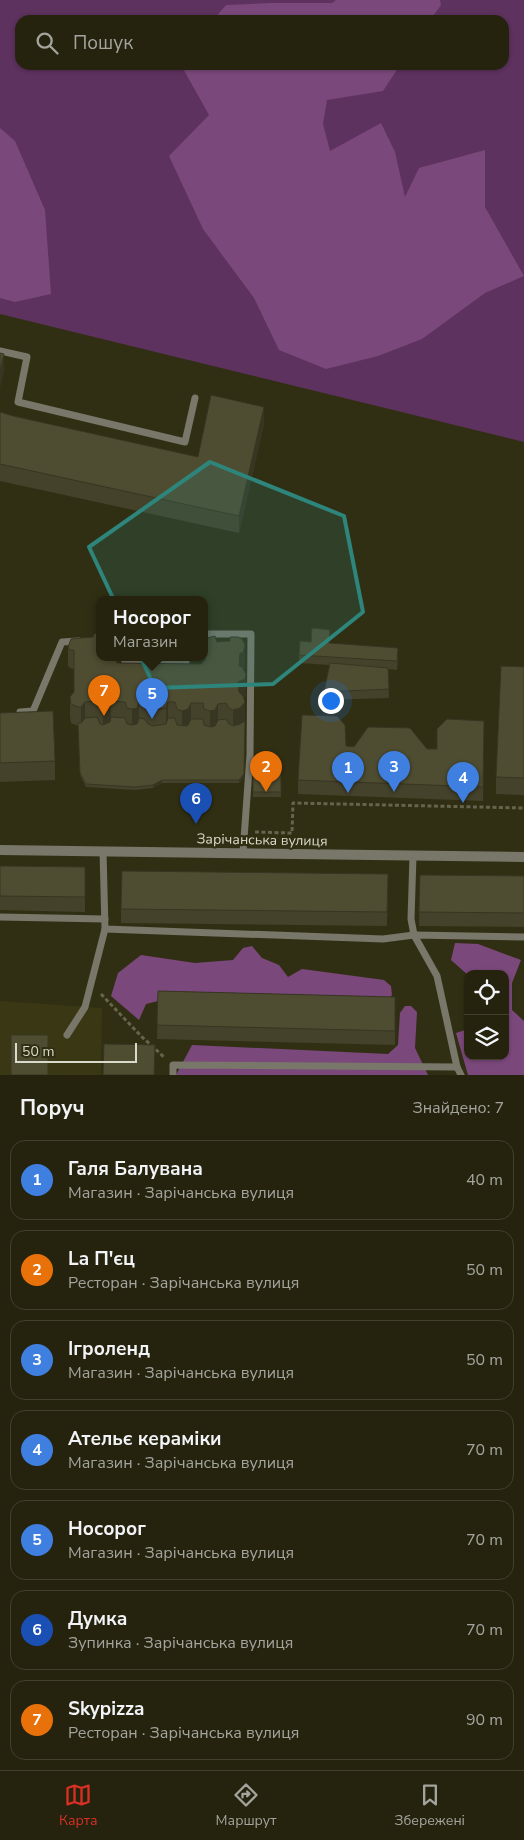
<!DOCTYPE html>
<html lang="uk">
<meta charset="utf-8">
<style>
:root{--surface:#25230e;--page:#2d2b17;--text:#f1f3f6;--muted:#a3a49e;--line:#42402e;--accent:#d93025}
body{margin:0;font-family:"Nunito Sans",sans-serif;background:var(--page);color:var(--text)}
.controls{position:absolute;right:15px;bottom:15px;display:grid;overflow:hidden;border-radius:10px;box-shadow:0 1px 4px #0004}
.controls button{width:45px;height:45px;display:grid;place-items:center;padding:0;border:0;border-bottom:1px solid var(--line);background:var(--surface);color:var(--text);font:25px sans-serif}
.scale{position:absolute;left:15px;bottom:12px;width:122px;box-sizing:border-box;padding-left:5px;border:2px solid #dadaca;border-top:0;font-size:14px;line-height:18px;white-space:nowrap;color:#dadaca;-webkit-text-stroke:4px #312f13;paint-order:stroke}
.you{position:absolute;left:330px;top:700px;width:18px;height:18px;margin:-12px;border:4px solid #fff;border-radius:50%;background:#1a73e8;box-shadow:0 0 0 8px #1a73e833}
.badge{display:grid;place-items:center;width:32px;height:32px;border-radius:50%;background:var(--accent);color:#fff;font-size:16px;font-weight:700}
.pin{position:absolute;translate:-50% -41px;filter:drop-shadow(0 1px 2px #0008)}
.pin::after{content:'';position:absolute;top:26px;width:18px;height:15px;background:inherit;clip-path:polygon(0 0,100% 0,50% 100%)}
.popup{position:absolute;left:96px;top:596px;width:112px;height:65px;box-sizing:border-box;display:grid;place-content:center;border-radius:10px;background:var(--surface);filter:drop-shadow(0 1px 4px #0005);font-size:16px;white-space:nowrap;color:var(--muted)}
.popup b{font-size:19px;color:var(--text)}
.popup::after{content:'';position:absolute;left:50%;top:100%;margin-left:-10px;border:10px solid transparent;border-top-color:var(--surface)}
.list{margin:0;padding:0;list-style:none}
h2{display:flex;justify-content:space-between;align-items:center;height:65px;margin:0;padding:0 20px;font-size:21px}
h2 small{font-size:16px;font-weight:400;color:var(--muted)}
.list li{display:grid;grid-template-columns:32px 1fr auto;gap:15px;align-items:center;box-sizing:border-box;height:80px;margin:0 10px 10px;padding:0 10px;border:1px solid var(--line);border-radius:15px}
.list b{display:block;font-size:19px;white-space:nowrap}
.list p{margin:0;font-size:16px;white-space:nowrap;color:var(--muted)}
.list em{font-size:16px;font-style:normal;color:var(--muted)}
.icon{flex:none;width:28px;height:28px;fill:none;stroke:currentColor;stroke-width:2;stroke-linecap:round;stroke-linejoin:round}
.map{position:relative;flex:none;width:524px;height:1075px;overflow:hidden}
.search{position:absolute;background:var(--surface);box-shadow:0 1px 4px #0004;left:15px;right:15px;top:15px;height:55px;display:flex;align-items:center;gap:12px;box-sizing:border-box;padding:0 18px;border-radius:15px;color:var(--muted);font-size:19px}
.sheet{height:695px;background:var(--surface)}
nav{display:flex;justify-content:space-around;align-items:center;box-sizing:border-box;height:70px;border-top:1px solid var(--line);background:var(--surface);font-size:14px;color:var(--muted)}
nav a{display:grid;justify-items:center;gap:2px}
nav .on{color:var(--accent)}
.map>svg:first-child{display:block}
</style>
<div class="map">
<svg width="524" height="1075" viewBox="0 0 524 1075">
<rect width="100%" height="100%" fill="#312f13"/>
<path fill="#3a3714" d="M 0,1001 L 102,1008 L 101,1075 L 0,1075 Z"/>
<path fill="#5d325e" fill-rule="evenodd" d="M 0,0 L 524,0 L 524,442 L 0,314 ZM 20,20 L 504,20 L 504,65 L 20,65 Z"/>
<g fill="#7b487c">
<path d="M 336,0 L 440,0 L 441,5 L 430,20 L 213,20 L 226,5 L 271,3 L 332,3 Z"/>
<path d="M 181,65 L 400,65 L 383,91 L 327,100 L 323,124 L 330,151 L 381,123 L 395,152 L 405,197 L 419,168 L 485,150 L 485,207 L 524,276 L 485,293 L 422,339 L 378,356 L 326,369 L 279,350 L 254,298 L 203,229 L 169,156 L 209,115 Z"/>
<path d="M 0,128 L 15,141 L 45,210 L 51,294 L 15,302 L 0,298 Z"/>
<path d="M 455,943 L 478,944 L 521,960 L 512,983 L 512,1010 L 524,1021 L 524,1075 L 468,1075 L 456,1033 L 468,1029 L 468,1056 L 505,1056 L 505,974 L 468,975 L 451,960 Z"/>
<path d="M 252,946 L 262,958 L 279,965 L 288,977 L 302,969 L 384,980 L 391,986 L 392,995 L 387,1001 L 166,999 L 146,1004 L 139,1020 L 111,996 L 118,973 L 141,955 L 195,963 L 233,960 L 243,948 Z"/>
<path d="M 405,1006 L 411,1006 L 417,1012 L 415,1048 L 428,1075 L 176,1075 L 192,1045 L 388,1054 L 398,1045 L 400,1013 Z"/>
</g>
<g fill="none" stroke-linecap="round" stroke-linejoin="round">
<g stroke="#66644c" stroke-width="3" stroke-dasharray="4 2.5" stroke-linecap="butt">
<path d="M 255,832 L 292,833 L 293,803 L 524,808"/>
<path d="M 101,994 L 141,1036 L 165,1058"/>
</g>
<g stroke="#78776a" stroke-width="7">
<path d="M 0,351 L 27,357 L 18,402 L 185,442 L 195,398"/>
<path d="M 204,634 L 251,634 L 250,755 L 243,853"/>
<path d="M 124,658 L 125,662 L 186,662 L 186,658"/>
<path d="M 20,712 L 33,711 L 62,642 L 79,641"/>
<path d="M 103,851 L 105,929 L 383,939 L 414,935 L 524,937"/>
<path d="M 413,856 L 411,919 L 414,935 L 437,976 L 457,1067 L 461,1075"/>
<path d="M 0,917 L 105,919"/>
<path d="M 67,1035 L 85,1007 L 105,929"/>
<path d="M 173,1075 L 173,1065 L 457,1067"/>
</g>
<path stroke="#78776a" stroke-width="10" d="M 0,850 L 524,857"/>
</g>
<g fill="#44422a">
<path d="M 0,412 L 13,416 L 198,457 L 264,424 L 239,533 L 0,481 Z"/>
<path d="M 330,638 L 329,643 L 398,657 L 397,670 L 388,669 L 389,698 L 324,700 L 324,692 L 330,665 L 299,663 L 299,655 L 311,642 Z"/>
<path d="M 217,642 L 245,664 L 244,670 L 246,693 L 245,698 L 244,698 L 245,702 L 244,777 L 239,783 L 162,783 L 153,788 L 135,790 L 86,787 L 80,775 L 78,726 L 71,723 L 70,716 L 70,697 L 74,692 L 74,669 L 70,668 L 68,666 L 68,647 L 100,658 L 117,663 L 201,664 L 205,660 Z"/>
<path d="M 524,667 L 524,795 L 496,794 L 496,777 Z"/>
<path d="M 0,713 L 55,761 L 55,780 L 0,782 Z"/>
<path d="M 484,735 L 483,801 L 298,794 L 298,780 L 346,746 L 437,749 Z"/>
<rect x="253" y="761" width="28" height="36"/>
<path d="M 0,866 L 85,867 L 85,912 L 0,910 Z"/>
<path d="M 388,874 L 387,926 L 121,923 L 121,909 Z"/>
<path d="M 420,875 L 524,876 L 524,927 L 419,926 Z"/>
<path d="M 158,991 L 395,997 L 395,1045 L 157,1039 Z"/>
</g>
<g fill="#373622">
<path d="M 4,354 L 4,371 L 0,388 L 0,371 Z"/>
<path d="M 264,407 L 264,424 L 239,533 L 239,516 Z"/>
<path d="M 245,645 L 245,664 L 243,672 L 246,674 L 246,693 L 245,698 L 238,701 L 240,653 Z"/>
<path d="M 111,701 L 111,720 L 110,725 L 103,728 L 103,709 Z"/>
<path d="M 85,702 L 85,721 L 81,726 L 81,707 Z"/>
<path d="M 139,702 L 139,721 L 137,727 L 132,728 L 132,709 Z"/>
<path d="M 168,702 L 168,721 L 166,727 L 166,708 Z"/>
<path d="M 245,702 L 245,721 L 233,729 L 233,710 Z"/>
<path d="M 191,703 L 191,722 L 188,728 L 182,729 L 182,711 Z"/>
<path d="M 218,704 L 218,723 L 210,730 L 210,711 Z"/>
<path d="M 244,774 L 244,777 L 239,783 L 239,780 Z"/>
<path d="M 162,780 L 162,783 L 153,788 L 153,785 Z"/>
</g>
<g fill="#4f4d31" stroke="#373622">
<path d="M 0,353 L 4,354 L 0,371 Z"/>
<path d="M 211,395 L 264,407 L 239,516 L 0,464 L 0,412 L 13,416 L 198,457 Z"/>
<path d="M 312,628 L 330,630 L 329,643 L 398,648 L 397,661 L 299,655 L 300,641 L 311,642 Z"/>
<path d="M 97,633 L 100,634 L 100,658 L 116,658 L 117,663 L 201,664 L 205,660 L 207,638 L 215,636 L 217,642 L 230,641 L 230,637 L 238,637 L 242,639 L 245,645 L 243,653 L 240,653 L 239,666 L 242,667 L 246,674 L 245,679 L 238,682 L 239,692 L 243,696 L 245,702 L 240,708 L 233,710 L 229,708 L 226,703 L 218,704 L 215,710 L 210,711 L 204,709 L 203,703 L 191,703 L 188,709 L 182,711 L 177,709 L 175,702 L 168,702 L 166,708 L 153,710 L 148,708 L 144,703 L 139,702 L 137,708 L 132,709 L 127,708 L 125,702 L 111,701 L 110,706 L 103,709 L 100,708 L 97,701 L 85,702 L 81,707 L 78,707 L 71,704 L 70,697 L 74,692 L 74,650 L 70,650 L 68,647 L 71,639 L 93,637 L 94,634 Z"/>
<path d="M 330,663 L 388,668 L 389,689 L 324,692 Z"/>
<path d="M 501,666 L 524,667 L 524,778 L 496,777 Z"/>
<path d="M 53,711 L 55,761 L 0,763 L 0,713 Z"/>
<path d="M 302,715 L 337,716 L 345,725 L 346,746 L 354,747 L 368,727 L 410,728 L 427,749 L 437,749 L 437,729 L 447,719 L 484,721 L 483,787 L 298,780 Z"/>
<path d="M 97,717 L 100,724 L 103,725 L 110,722 L 111,717 L 125,718 L 127,724 L 132,725 L 137,724 L 139,718 L 144,719 L 148,724 L 153,726 L 166,724 L 168,718 L 175,718 L 177,725 L 186,726 L 188,725 L 191,719 L 203,719 L 204,725 L 210,727 L 215,726 L 218,720 L 226,719 L 229,724 L 233,726 L 240,724 L 245,721 L 244,774 L 239,780 L 162,780 L 153,785 L 135,787 L 86,784 L 80,773 L 78,723 L 81,723 L 85,718 Z"/>
<rect x="253" y="761" width="28" height="31"/>
<path d="M 0,866 L 85,867 L 85,897 L 0,896 Z"/>
<path d="M 122,871 L 388,874 L 387,912 L 121,909 Z"/>
<path d="M 420,875 L 524,876 L 524,913 L 419,912 Z"/>
<path d="M 158,991 L 395,997 L 395,1031 L 157,1025 Z"/>
<rect x="11" y="1035" width="37" height="40"/>
<path d="M 104,1044 L 155,1045 L 154,1075 L 103,1075 Z"/>
</g>
<path fill="#2d857c" fill-opacity="0.2" stroke="#2d857c" stroke-width="4" stroke-linejoin="round" d="M 210,462 L 344,516 L 363,612 L 273,684 L 155,688 L 89,547 Z"/>
<g text-anchor="middle" dominant-baseline="central" stroke-width="4.5" stroke-linejoin="round" paint-order="stroke">
<g font-size="14" fill="#dadaca" stroke="#312f13">
<text transform="translate(262 840) rotate(1)">Зарічанська вулиця</text>
</g>
</g>
</svg>
<div class="controls">
<button><svg class="icon" aria-label="locate" viewBox="0 0 24 24"><circle cx="12" cy="12" r="6"/><path d="M12 2v4M12 18v4M2 12h4M18 12h4"/></svg></button>
<button><svg class="icon" aria-label="layers" viewBox="0 0 24 24"><path d="M12 4l9 5-9 5-9-5zM3 14l9 5 9-5"/></svg></button>
</div>
<div class="scale">50 m</div>
<div class="you"></div>
<div class="pin badge" style="left:348px;top:793px;background:#3f7fe0">1</div>
<div class="pin badge" style="left:266px;top:792px;background:#e8710a">2</div>
<div class="pin badge" style="left:394px;top:792px;background:#3f7fe0">3</div>
<div class="pin badge" style="left:463px;top:803px;background:#3f7fe0">4</div>
<div class="pin badge" style="left:152px;top:719px;background:#3f7fe0">5</div>
<div class="popup"><b>Носорог</b>Магазин</div>
<div class="pin badge" style="left:196px;top:824px;background:#1a4fb4">6</div>
<div class="pin badge" style="left:104px;top:716px;background:#e8710a">7</div>
<div class="search"><svg class="icon" aria-label="search" viewBox="0 0 24 24"><circle cx="10" cy="10" r="6"/><path d="M15 15l6 6"/></svg>Пошук</div>
</div>
<section class="sheet">
<h2>Поруч<small>Знайдено: 7</small></h2>
<ul class="list">
<li><span class="badge" style="background:#3f7fe0">1</span><div><b>Галя Балувана</b><p>Магазин · Зарічанська вулиця</p></div><em>40 m</em></li>
<li><span class="badge" style="background:#e8710a">2</span><div><b>La П'єц</b><p>Ресторан · Зарічанська вулиця</p></div><em>50 m</em></li>
<li><span class="badge" style="background:#3f7fe0">3</span><div><b>Ігроленд</b><p>Магазин · Зарічанська вулиця</p></div><em>50 m</em></li>
<li><span class="badge" style="background:#3f7fe0">4</span><div><b>Ательє кераміки</b><p>Магазин · Зарічанська вулиця</p></div><em>70 m</em></li>
<li><span class="badge" style="background:#3f7fe0">5</span><div><b>Носорог</b><p>Магазин · Зарічанська вулиця</p></div><em>70 m</em></li>
<li><span class="badge" style="background:#1a4fb4">6</span><div><b>Думка</b><p>Зупинка · Зарічанська вулиця</p></div><em>70 m</em></li>
<li><span class="badge" style="background:#e8710a">7</span><div><b>Skypizza</b><p>Ресторан · Зарічанська вулиця</p></div><em>90 m</em></li>
</ul>
</section>
<nav>
<a class="on"><svg class="icon" aria-label="map" viewBox="0 0 24 24"><path d="M3 6l6-2 6 2 6-2v14l-6 2-6-2-6 2zM9 4v14M15 6v14"/></svg>Карта</a>
<a><svg class="icon" aria-label="directions" viewBox="0 0 24 24"><path d="M12 3l9 9-9 9-9-9zM9 14v-3h6M13 9l2 2-2 2"/></svg>Маршрут</a>
<a><svg class="icon" aria-label="saved" viewBox="0 0 24 24"><path d="M7 4h10v16l-5-4-5 4z"/></svg>Збережені</a>
</nav>
